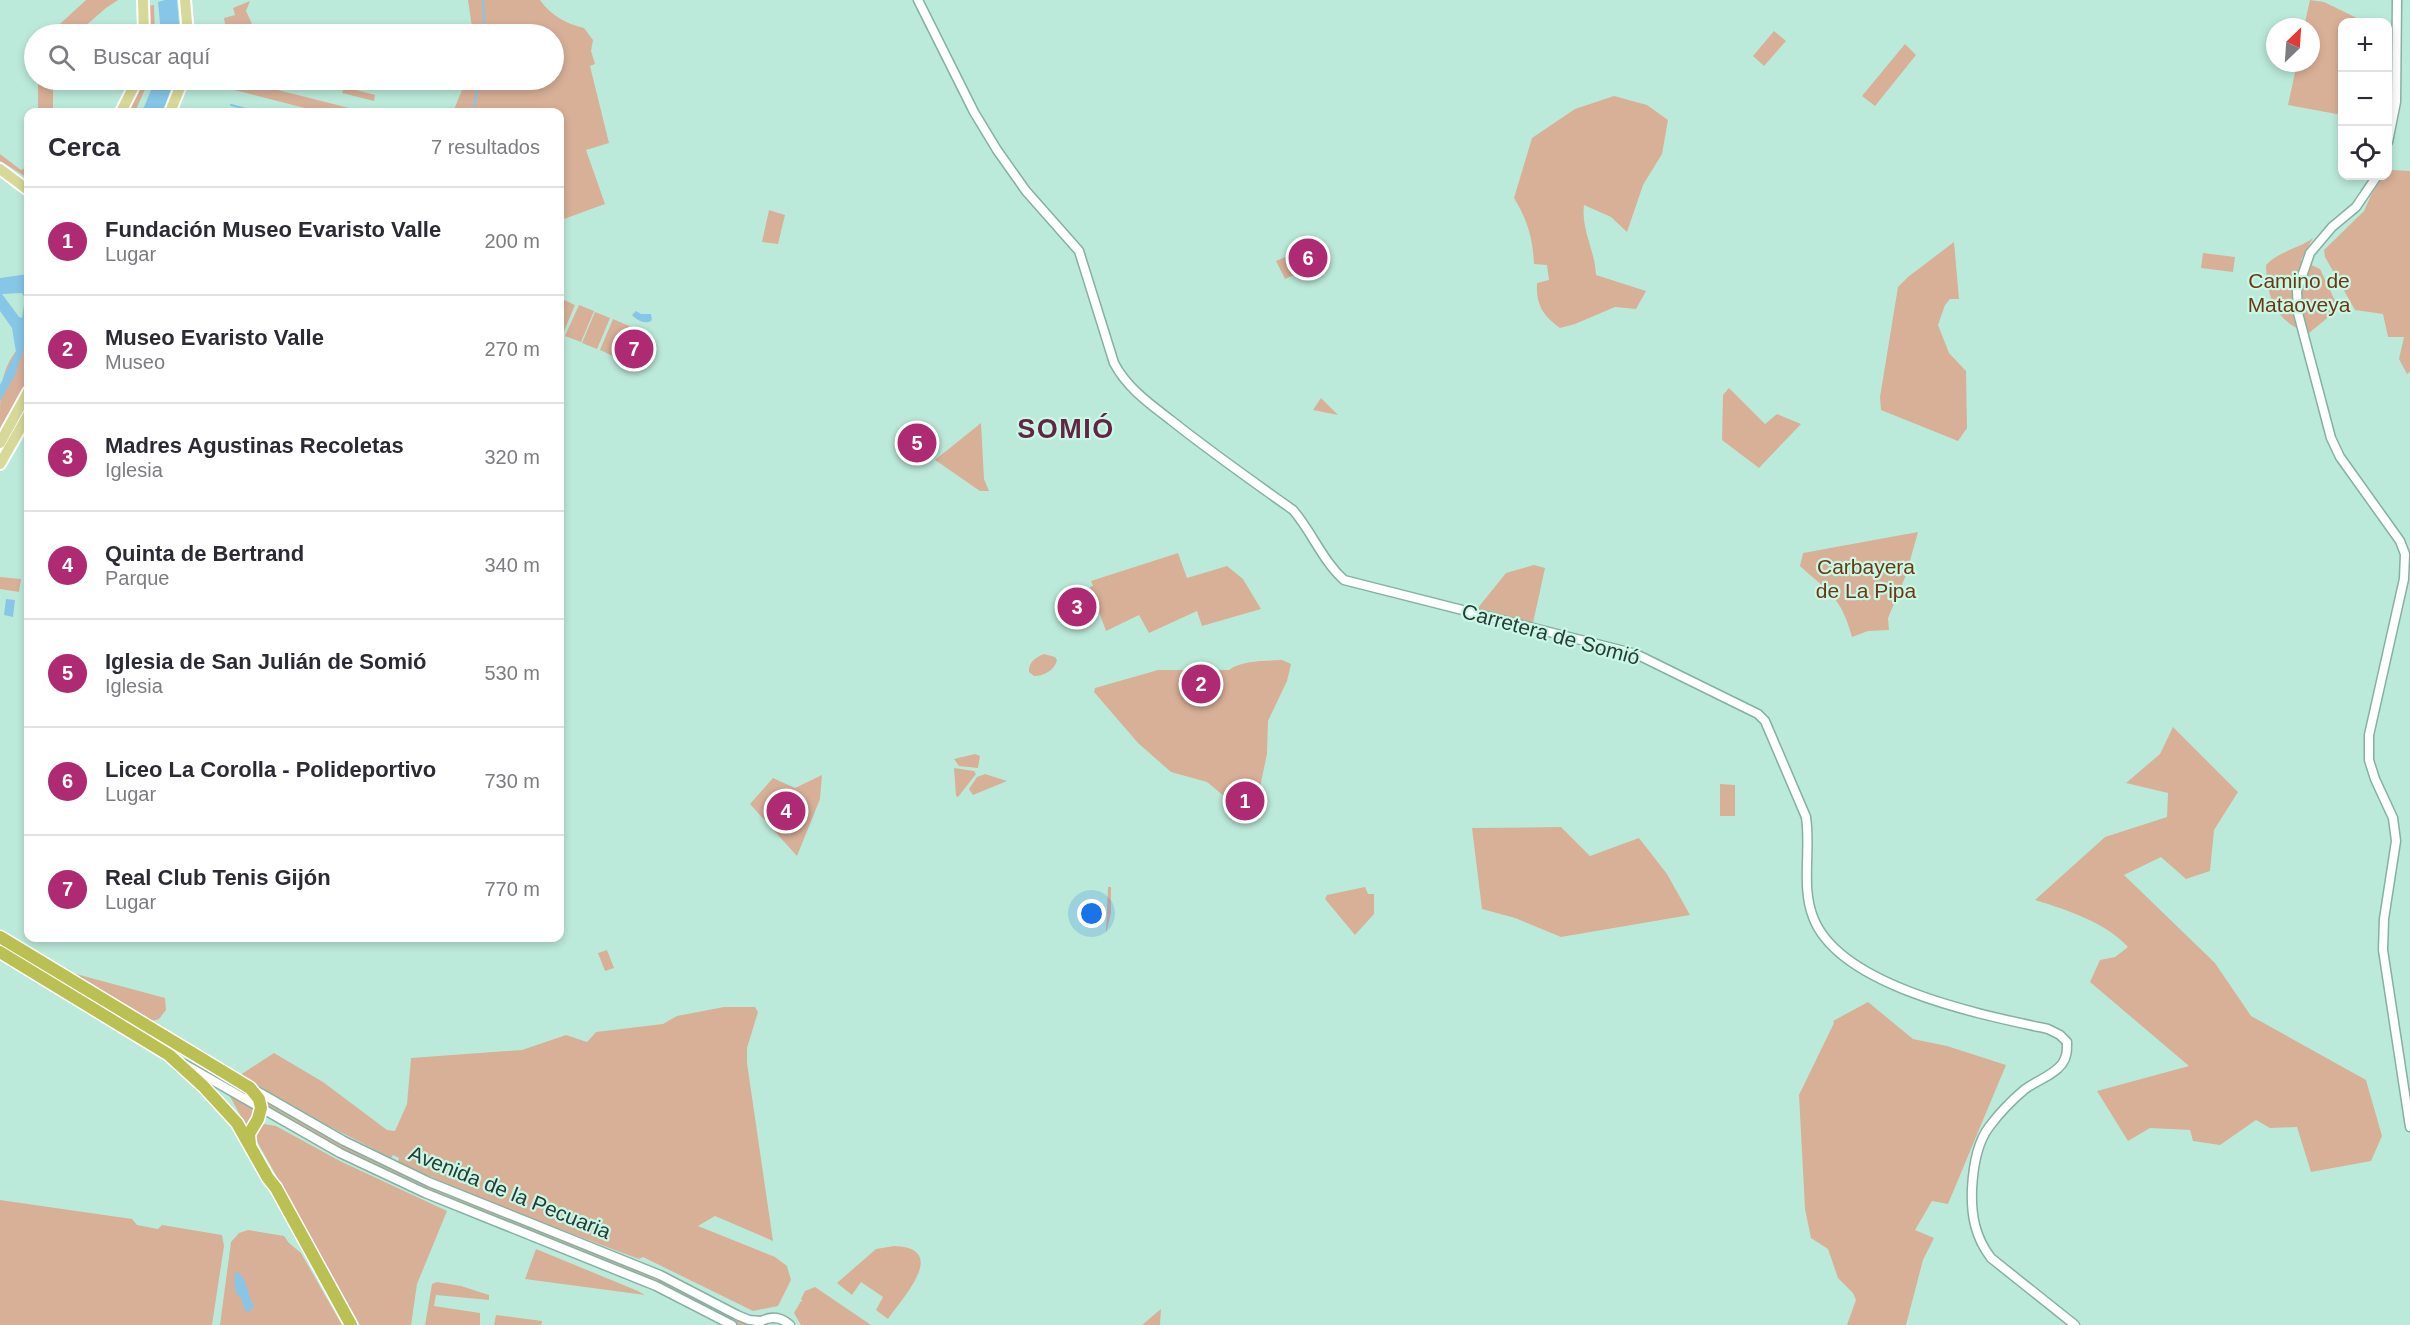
<!DOCTYPE html>
<html lang="es">
<meta charset="utf-8">
<style>
:root{--surface:#fff;--page:#f2f2f3;--text:#2b2b33;--muted:#7c7c81;--line:#e1e1e2;--accent:#ae2a73}
body{margin:0;font-family:Arial,sans-serif;background:var(--page);color:var(--text)}
.controls{position:absolute;right:18px;top:18px;display:grid;overflow:hidden;border-radius:12px;box-shadow:0 3px 9px #0003}
.controls button{width:54px;height:54px;display:grid;place-items:center;padding:0;border:0;border-bottom:2px solid var(--line);background:var(--surface);color:var(--text);font:30px sans-serif}
.compass{position:absolute;left:2266px;top:18px;width:54px;height:54px;border-radius:50%;background:var(--surface);box-shadow:0 3px 9px #0003;rotate:25deg}
.you{position:absolute;left:1092px;top:914px;width:21px;height:21px;margin:-15px;border:4px solid #fff;border-radius:50%;background:#1a73e8;box-shadow:0 0 0 9px #1a73e833}
.badge{display:grid;place-items:center;width:39px;height:39px;border-radius:50%;background:var(--accent);color:#fff;font-size:20px;font-weight:700}
.pin{position:absolute;translate:-50% -50%;border:3px solid #fff;box-shadow:0 2px 6px #0006}
.list{margin:0;padding:0;list-style:none}
h2{display:flex;justify-content:space-between;align-items:center;height:78px;margin:0;padding:0 24px;font-size:26px}
h2 small{font-size:20px;font-weight:400;color:var(--muted)}
.list li{display:grid;grid-template-columns:39px 1fr auto;gap:18px;align-items:center;box-sizing:border-box;height:108px;padding:0 24px;border-top:2px solid var(--line)}
.list b{display:block;font-size:22px;white-space:nowrap}
.list p{margin:0;font-size:20px;white-space:nowrap;color:var(--muted)}
.list em{font-size:20px;font-style:normal;color:var(--muted)}
.icon{flex:none;width:33px;height:33px;fill:none;stroke:currentColor;stroke-width:2;stroke-linecap:round;stroke-linejoin:round}
.map{position:relative;flex:none;width:2410px;height:1325px;overflow:hidden}
.search{position:absolute;background:var(--surface);box-shadow:0 3px 9px #0003;left:24px;top:24px;width:540px;height:66px;display:flex;align-items:center;gap:15px;box-sizing:border-box;padding:0 21px;border-radius:33px;color:var(--muted);font-size:22px}
.panel{position:absolute;background:var(--surface);box-shadow:0 3px 9px #0003;left:24px;top:108px;width:540px;height:834px;border-radius:12px}
.map>svg:first-child{display:block}
</style>
<div class="map">
<svg width="2410" height="1325" viewBox="0 0 2410 1325">
<rect width="100%" height="100%" fill="#bceada"/>
<g fill="#d8b098">
<path d="M 86,0 L 118,0 L 106,8 L 76,34 L 49,34 Z"/>
<path d="M 468,0 L 540,0 C 551,16 567,24 584,28 L 593,40 L 591,51 L 595,64 L 590,66 L 609,143 L 586,150 L 605,204 L 564,219 L 560,227 L 560,112 L 453,112 L 466,80 L 554,80 L 554,34 L 473,34 Z"/>
<path d="M 2310,0 L 2324,2 L 2365,22 L 2342,22 L 2342,115 L 2288,105 L 2297,63 L 2311,63 L 2311,27 L 2304,27 Z"/>
<path d="M 250,1 L 246,11 L 253,26 L 251,34 L 213,34 L 214,29 L 225,24 L 224,18 L 235,15 L 233,8 Z"/>
<path d="M 154,5 L 155,34 L 147,34 L 148,6 Z"/>
<path d="M 1774,31 L 1786,41 L 1764,66 L 1753,56 Z"/>
<path d="M 1905,44 L 1916,55 L 1875,106 L 1862,96 Z"/>
<path d="M 2388,46 L 2393,52 L 2388,124 Z"/>
<rect x="38" y="80" width="15" height="32"/>
<path d="M 141,80 L 149,80 L 135,112 L 126,112 L 139,90 Z"/>
<path d="M 203,80 L 238,80 L 365,112 L 320,112 L 203,82 Z"/>
<path d="M 344,87 L 375,95 L 374,101 L 342,93 Z"/>
<path d="M 1614,96 L 1647,105 L 1668,120 L 1662,154 L 1643,185 L 1627,232 L 1611,217 L 1584,205 C 1581,230 1595,250 1596,275 L 1646,291 L 1636,309 L 1615,307 L 1575,324 L 1560,328 C 1542,315 1536,304 1537,283 L 1549,280 L 1547,265 L 1534,264 C 1533,239 1527,219 1514,198 L 1532,138 L 1575,109 Z"/>
<path d="M 0,154 L 21,170 L 28,167 L 28,178 L 0,161 Z"/>
<path d="M 2393,170 L 2410,171 L 2410,372 L 2407,374 L 2399,359 L 2404,337 L 2388,337 L 2383,314 L 2355,310 L 2325,257 L 2324,250 L 2364,211 L 2373,191 L 2384,176 L 2388,176 L 2388,171 Z"/>
<path d="M 769,210 L 785,215 L 778,244 L 762,242 Z"/>
<path d="M 2313,238 L 2301,260 L 2320,269 L 2337,305 L 2331,315 L 2309,333 C 2275,322 2267,298 2266,265 C 2279,251 2298,249 2313,238 Z"/>
<path d="M 1954,242 L 1959,299 L 1950,299 L 1945,305 L 1938,325 L 1949,353 L 1966,371 L 1967,428 L 1958,441 L 1881,410 L 1880,397 L 1898,287 L 1908,277 Z"/>
<path d="M 1313,245 L 1321,263 L 1285,279 L 1276,261 Z"/>
<path d="M 2203,253 L 2235,257 L 2233,272 L 2201,268 Z"/>
<path d="M 560,298 L 575,305 L 562,336 L 560,335 Z"/>
<path d="M 579,305 L 594,311 L 581,342 L 565,336 Z"/>
<path d="M 595,312 L 610,318 L 597,349 L 582,343 Z"/>
<path d="M 613,319 L 629,326 L 615,357 L 600,350 Z"/>
<path d="M 28,337 L 25,355 L 28,364 L 28,376 L 20,396 L 0,428 C 0,386 0,365 28,337 Z"/>
<path d="M 1729,388 L 1765,424 L 1777,414 L 1801,424 L 1759,468 L 1722,440 L 1723,395 Z"/>
<path d="M 1321,398 L 1338,415 L 1313,410 Z"/>
<path d="M 981,423 L 984,479 L 989,491 L 980,491 L 935,460 Z"/>
<path d="M 1918,532 L 1906,575 L 1888,618 L 1889,630 L 1868,631 L 1852,637 C 1841,597 1829,592 1800,566 L 1803,553 Z"/>
<path d="M 1178,553 L 1187,578 L 1227,566 L 1243,579 L 1261,609 L 1202,626 L 1197,611 L 1149,633 L 1139,615 L 1106,631 L 1090,587 L 1093,586 L 1091,581 Z"/>
<path d="M 1534,565 L 1545,568 L 1533,623 L 1477,609 L 1506,573 Z"/>
<path d="M 0,577 L 21,579 L 19,592 L 0,589 Z"/>
<path d="M 1044,654 L 1055,657 L 1057,660 C 1055,670 1044,676 1034,676 L 1029,672 C 1028,662 1036,657 1044,654 Z"/>
<path d="M 1282,660 L 1291,664 L 1287,681 L 1268,721 L 1267,754 L 1256,806 L 1242,811 L 1207,782 L 1171,772 L 1138,743 L 1094,692 L 1095,688 L 1158,670 L 1229,670 C 1241,660 1266,661 1282,660 Z"/>
<path d="M 2173,727 L 2238,792 L 2214,830 L 2210,871 L 2186,879 L 2161,857 L 2124,875 L 2215,963 L 2251,1016 L 2366,1080 L 2382,1136 L 2371,1161 L 2311,1172 L 2297,1127 L 2270,1128 L 2256,1120 L 2220,1145 L 2193,1141 L 2190,1130 L 2150,1128 L 2128,1141 L 2097,1091 L 2189,1066 L 2090,982 L 2100,960 L 2115,957 L 2128,947 C 2105,922 2067,910 2035,900 L 2105,837 L 2167,817 L 2168,793 L 2126,783 L 2160,754 Z"/>
<path d="M 975,754 L 980,756 L 978,768 L 959,766 L 954,759 Z"/>
<path d="M 954,768 L 974,771 L 976,774 L 958,797 L 956,796 Z"/>
<path d="M 985,774 L 1007,781 L 973,795 L 969,789 L 977,777 Z"/>
<path d="M 822,775 L 820,799 L 797,856 L 750,804 L 773,778 L 795,788 Z"/>
<path d="M 1720,784 L 1735,785 L 1735,816 L 1720,816 Z"/>
<path d="M 1561,827 L 1590,856 L 1639,838 L 1667,874 L 1690,915 L 1561,937 L 1515,918 L 1482,909 L 1472,828 Z"/>
<path d="M 1108,887 L 1111,887 L 1111,913 L 1106,933 Z"/>
<path d="M 1365,887 L 1368,894 L 1374,894 L 1374,914 L 1355,935 L 1325,899 L 1327,895 Z"/>
<path d="M 0,942 L 188,1056 L 191,1061 L 0,945 Z"/>
<path d="M 607,950 L 614,968 L 605,971 L 598,953 Z"/>
<path d="M 65,971 L 165,998 L 166,1010 L 159,1019 L 149,1022 Z"/>
<path d="M 1868,1002 L 1913,1039 L 1947,1046 L 2006,1065 L 1948,1204 L 1932,1201 L 1915,1230 L 1934,1238 L 1923,1260 L 1906,1325 L 1847,1325 L 1856,1300 L 1853,1293 L 1838,1278 L 1828,1249 L 1811,1238 L 1805,1209 L 1799,1095 L 1834,1023 L 1833,1021 Z"/>
<path d="M 724,1007 L 755,1007 L 758,1012 L 747,1048 L 747,1063 L 773,1241 L 715,1216 L 698,1226 L 775,1257 L 787,1266 L 791,1280 L 778,1306 L 753,1311 L 643,1257 L 639,1259 C 558,1229 477,1198 398,1162 L 399,1158 L 393,1155 L 391,1158 L 315,1119 L 240,1075 L 274,1053 L 323,1082 L 387,1130 L 395,1131 L 407,1104 L 411,1058 L 522,1050 L 566,1035 L 587,1042 L 596,1032 L 663,1024 L 677,1016 Z"/>
<path d="M 201,1058 L 429,1182 L 594,1248 L 755,1325 L 732,1325 L 656,1286 L 340,1153 L 213,1080 Z"/>
<path d="M 228,1093 L 259,1110 L 249,1126 L 245,1124 Z"/>
<path d="M 264,1124 L 276,1126 L 340,1161 L 447,1211 L 417,1284 L 411,1325 L 360,1325 L 254,1136 Z"/>
<path d="M 0,1200 L 132,1219 L 137,1225 L 158,1229 L 162,1225 L 222,1235 L 224,1246 L 212,1325 L 0,1325 Z"/>
<path d="M 248,1230 L 284,1236 L 289,1243 L 301,1253 L 342,1325 L 220,1325 L 231,1242 L 239,1233 Z"/>
<path d="M 894,1246 C 950,1248 903,1297 888,1319 L 876,1310 L 883,1297 L 861,1282 L 852,1295 L 837,1283 L 876,1249 Z"/>
<path d="M 536,1249 L 638,1291 L 645,1295 L 525,1279 Z"/>
<path d="M 437,1282 L 461,1286 L 489,1295 L 489,1300 L 436,1295 L 434,1306 L 480,1313 L 480,1325 L 425,1325 L 432,1284 Z"/>
<path d="M 815,1287 L 871,1325 L 801,1325 L 794,1313 L 801,1301 L 803,1302 L 801,1299 L 805,1291 Z"/>
<path d="M 1161,1309 L 1160,1325 L 1142,1325 Z"/>
<path d="M 496,1315 L 542,1321 L 541,1325 L 494,1325 Z"/>
</g>
<g fill="#87c6e7" fill-rule="evenodd">
<path d="M 165,0 L 177,0 L 180,34 L 161,34 L 158,2 Z"/>
<path d="M 155,80 L 174,80 L 163,112 L 142,112 Z"/>
<path d="M 28,274 L 27,339 L 15,375 L 0,401 L 0,385 L 16,352 L 12,328 L 0,311 L 0,278 ZM 22,293 L 25,298 L 22,318 L 19,317 L 2,294 Z"/>
<path d="M 636,311 L 641,314 L 651,314 L 652,320 C 647,325 637,321 632,315 Z"/>
<path d="M 6,599 L 15,600 L 13,617 L 4,615 Z"/>
<path d="M 236,1271 C 249,1280 246,1293 254,1306 L 249,1312 L 246,1312 L 241,1298 L 236,1293 L 234,1281 Z"/>
</g>
<g fill="none" stroke-linecap="round" stroke-linejoin="round">
<g stroke="#87c6e7" stroke-width="2">
<path d="M 483,0 L 485,34"/>
<path d="M 231,105 L 258,112"/>
<path d="M 473,112 L 479,80"/>
</g>
<defs>
<g id="minor">
<path d="M 918,0 L 974,112 L 997,150 L 1026,191 L 1079,251 L 1114,363 C 1127,388 1150,404 1172,421 C 1211,452 1252,481 1293,510 C 1312,532 1322,560 1344,580 L 1636,654 L 1758,714 L 1765,721 L 1806,817 C 1811,850 1801,886 1813,917 C 1839,987 1983,1015 2048,1029 L 2060,1035 L 2067,1042 C 2067,1051 2067,1057 2062,1064 C 2053,1076 2035,1081 2024,1090 C 2012,1100 1998,1115 1989,1127 C 1977,1143 1973,1169 1972,1189 C 1971,1215 1975,1237 1991,1258 L 2075,1325"/>
<path d="M 2388,142 L 2396,102 L 2397,0"/>
<path d="M 2377,176 L 2356,207 L 2332,227 L 2310,253 L 2297,291 L 2298,313 L 2331,438 L 2340,457 L 2400,541 L 2405,554 L 2404,579 L 2369,735 L 2369,760 L 2375,779 L 2393,818 L 2396,841 L 2384,919 L 2383,950 L 2410,1127"/>
<path d="M 184,1064 L 340,1153 L 425,1193 L 656,1286 L 732,1325"/>
<path d="M 255,1090 L 344,1141 L 429,1182 L 660,1275 L 737,1315 L 749,1320 L 761,1321"/>
<path d="M 758,1323 C 769,1316 780,1316 790,1325"/>
</g>
<g id="major">
<path d="M 143,0 L 144,34"/>
<path d="M 185,0 L 188,34"/>
<path d="M 121,112 L 137,80"/>
<path d="M 170,112 L 183,80"/>
<path d="M 0,169 L 28,190"/>
<path d="M 0,443 L 28,392"/>
<path d="M 0,464 L 28,415"/>
</g>
<g id="highway">
<path d="M 0,937 L 250,1088 L 259,1099 L 261,1108 L 258,1119 L 249,1134 L 250,1145"/>
<path d="M 0,952 L 169,1055 L 203,1086 L 237,1123 L 268,1178 L 276,1188 L 351,1325"/>
</g>
</defs>
<use href="#minor" stroke="#84b1a2" stroke-width="11"/>
<use href="#major" stroke="#fff" stroke-width="14"/>
<use href="#highway" stroke="#fff" stroke-width="15"/>
<use href="#minor" stroke="#fff" stroke-width="8"/>
<use href="#major" stroke="#d6d997" stroke-width="10"/>
<use href="#highway" stroke="#bac051" stroke-width="12"/>
</g>
<g text-anchor="middle" dominant-baseline="central" stroke-width="4.5" stroke-linejoin="round" paint-order="stroke">
<g font-size="21" fill="#6c3814" stroke="#c9f8e7">
<text x="2299" y="280">Camino de<tspan x="2299" dy="24">Mataoveya</tspan></text>
<text x="1866" y="566">Carbayera<tspan x="1866" dy="24">de La Pipa</tspan></text>
</g>
<g font-size="21" fill="#293b35" stroke="#c9f8e7">
<text transform="translate(1551 634) rotate(15)">Carretera de Somió</text>
<text transform="translate(510 1192) rotate(22)">Avenida de la Pecuaria</text>
</g>
<g font-size="27" font-weight="bold" letter-spacing="1.5" fill="#642444" stroke="#c9f8e7">
<text x="1066" y="429">SOMIÓ</text>
</g>
</g>
</svg>
<div class="controls">
<button>+</button>
<button>−</button>
<button><svg class="icon" aria-label="locate" viewBox="0 0 24 24"><circle cx="12" cy="12" r="6"/><path d="M12 2v4M12 18v4M2 12h4M18 12h4"/></svg></button>
</div>
<svg class="compass" viewBox="-18 -18 36 36"><path d="M0-13l5 13h-10z" fill="#e53935"/><path d="M0 13l5-13h-10z" fill="#7c7c81"/></svg>
<div class="you"></div>
<div class="pin badge" style="left:1245px;top:801px">1</div>
<div class="pin badge" style="left:1201px;top:684px">2</div>
<div class="pin badge" style="left:1077px;top:607px">3</div>
<div class="pin badge" style="left:786px;top:811px">4</div>
<div class="pin badge" style="left:917px;top:443px">5</div>
<div class="pin badge" style="left:1308px;top:258px">6</div>
<div class="pin badge" style="left:634px;top:349px">7</div>
<div class="search"><svg class="icon" aria-label="search" viewBox="0 0 24 24"><circle cx="10" cy="10" r="6"/><path d="M15 15l6 6"/></svg>Buscar aquí</div>
<section class="panel">
<h2>Cerca<small>7 resultados</small></h2>
<ul class="list">
<li><span class="badge">1</span><div><b>Fundación Museo Evaristo Valle</b><p>Lugar</p></div><em>200 m</em></li>
<li><span class="badge">2</span><div><b>Museo Evaristo Valle</b><p>Museo</p></div><em>270 m</em></li>
<li><span class="badge">3</span><div><b>Madres Agustinas Recoletas</b><p>Iglesia</p></div><em>320 m</em></li>
<li><span class="badge">4</span><div><b>Quinta de Bertrand</b><p>Parque</p></div><em>340 m</em></li>
<li><span class="badge">5</span><div><b>Iglesia de San Julián de Somió</b><p>Iglesia</p></div><em>530 m</em></li>
<li><span class="badge">6</span><div><b>Liceo La Corolla - Polideportivo</b><p>Lugar</p></div><em>730 m</em></li>
<li><span class="badge">7</span><div><b>Real Club Tenis Gijón</b><p>Lugar</p></div><em>770 m</em></li>
</ul>
</section>
</div>
